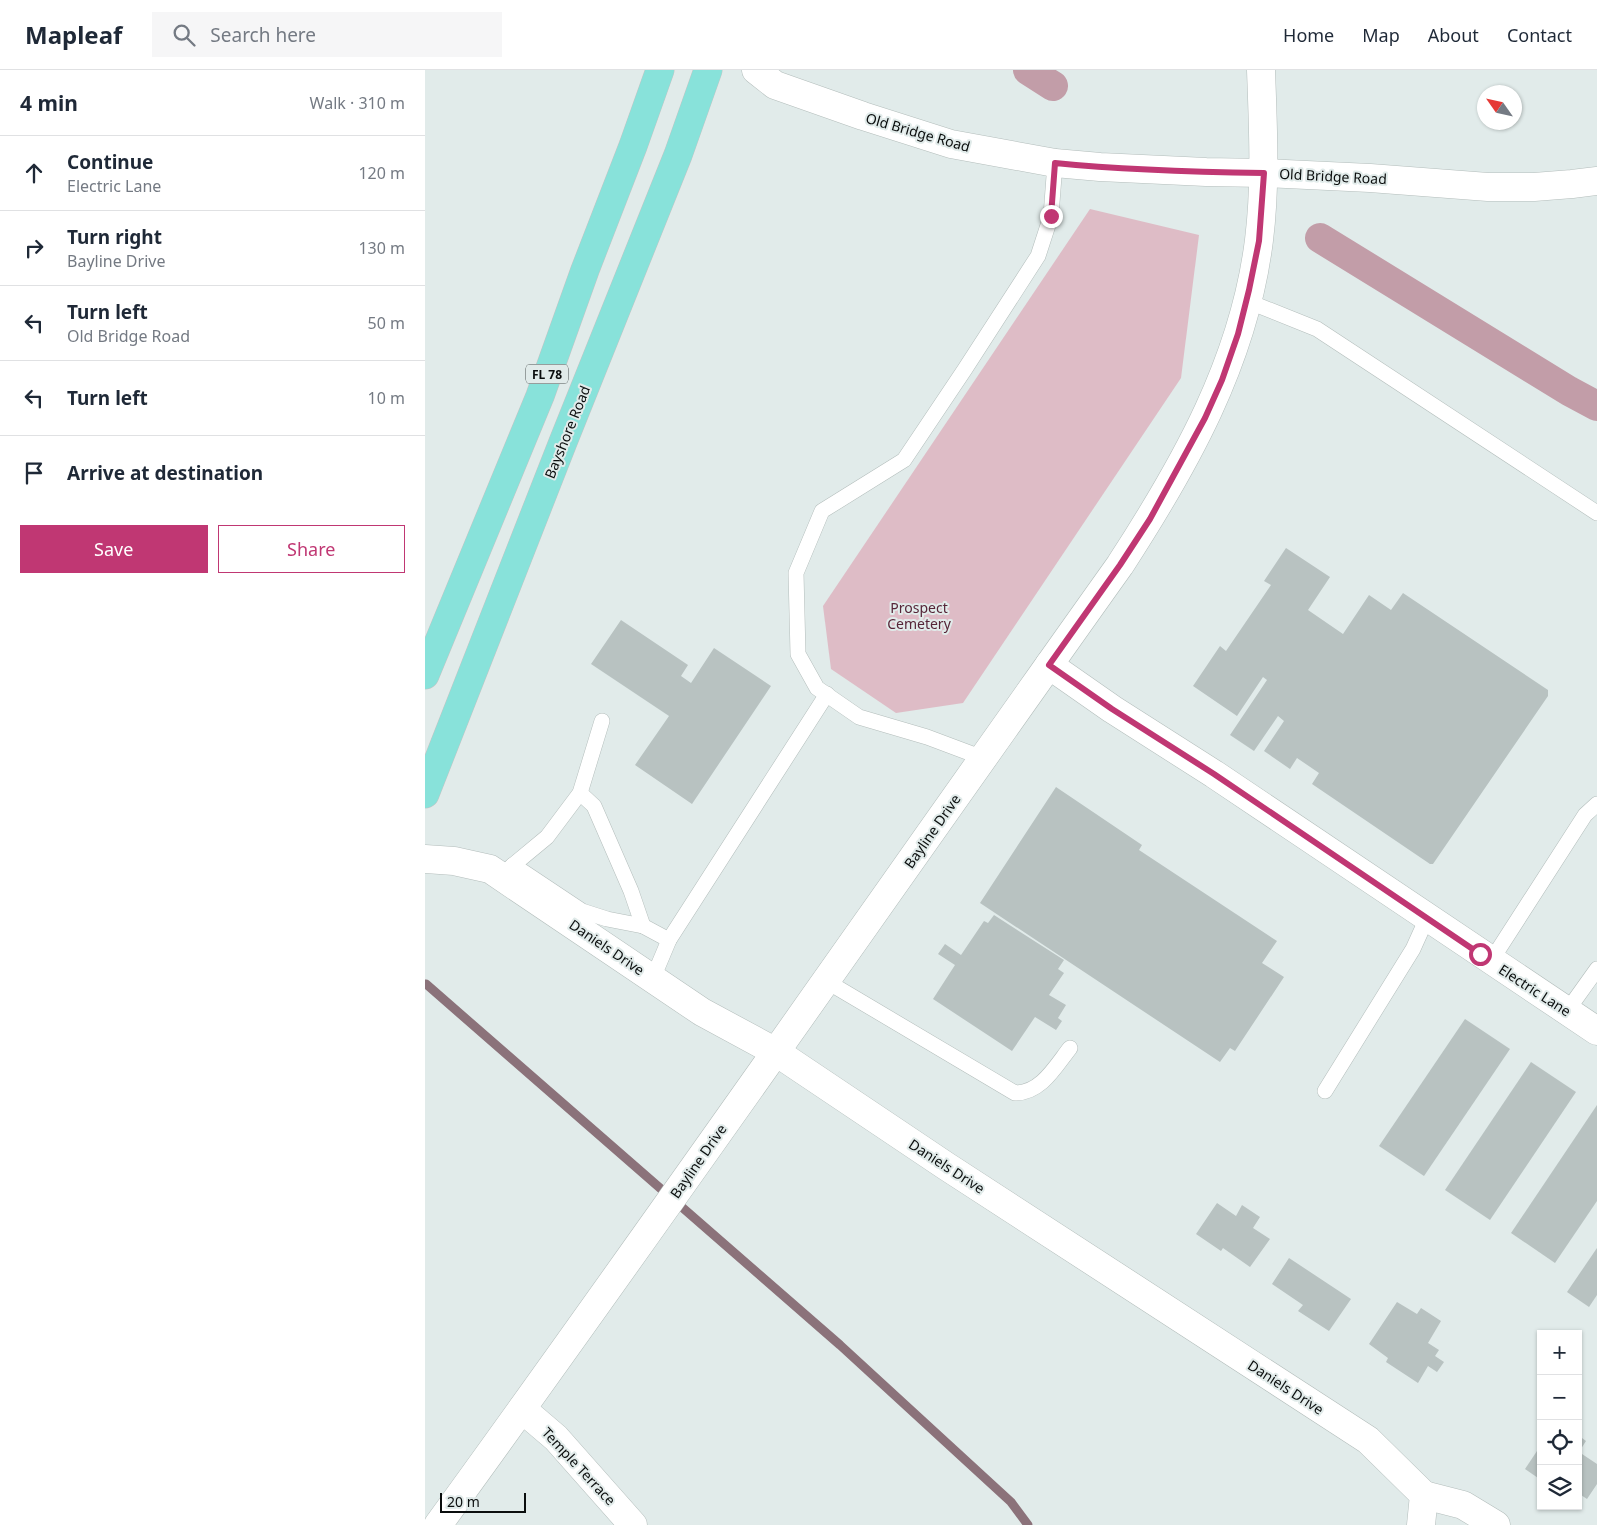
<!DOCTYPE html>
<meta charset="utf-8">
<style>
:root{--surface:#fff;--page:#f6f6f7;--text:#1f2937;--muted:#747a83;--line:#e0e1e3;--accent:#c03773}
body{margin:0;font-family:"Noto Sans",sans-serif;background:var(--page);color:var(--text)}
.controls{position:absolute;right:15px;bottom:15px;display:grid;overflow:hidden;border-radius:0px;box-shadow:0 1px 4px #0004}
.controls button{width:45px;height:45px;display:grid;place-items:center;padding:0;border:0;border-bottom:1px solid var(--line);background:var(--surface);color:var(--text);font:25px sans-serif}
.compass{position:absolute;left:1052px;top:15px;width:45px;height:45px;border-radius:50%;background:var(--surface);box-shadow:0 1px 4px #0004;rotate:304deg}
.scale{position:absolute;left:15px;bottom:12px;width:86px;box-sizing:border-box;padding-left:5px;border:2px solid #0b0e0e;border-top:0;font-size:14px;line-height:18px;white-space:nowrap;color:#0b0e0e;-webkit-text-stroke:4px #e1ebea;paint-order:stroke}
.stop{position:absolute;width:15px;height:15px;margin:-11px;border:4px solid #c03773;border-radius:50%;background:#fff}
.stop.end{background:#c03773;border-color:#fff;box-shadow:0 1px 5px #0008}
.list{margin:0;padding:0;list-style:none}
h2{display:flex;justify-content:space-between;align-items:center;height:65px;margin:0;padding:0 20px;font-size:21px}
h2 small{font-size:16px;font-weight:400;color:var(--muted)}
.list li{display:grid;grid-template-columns:32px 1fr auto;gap:15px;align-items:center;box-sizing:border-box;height:75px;padding:0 20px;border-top:1px solid var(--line)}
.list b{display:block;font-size:19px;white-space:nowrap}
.list p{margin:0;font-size:16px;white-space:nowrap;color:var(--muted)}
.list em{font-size:16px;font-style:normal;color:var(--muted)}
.actions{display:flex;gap:10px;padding:15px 20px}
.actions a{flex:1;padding:11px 0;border:1px solid var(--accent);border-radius:0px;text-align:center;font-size:18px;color:var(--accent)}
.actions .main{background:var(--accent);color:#fff}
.icon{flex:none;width:28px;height:28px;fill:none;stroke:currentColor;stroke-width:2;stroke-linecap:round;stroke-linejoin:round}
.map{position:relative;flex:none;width:1172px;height:1455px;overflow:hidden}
header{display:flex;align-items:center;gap:30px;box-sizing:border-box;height:70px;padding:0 25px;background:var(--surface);border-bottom:1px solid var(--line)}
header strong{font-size:24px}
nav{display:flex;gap:28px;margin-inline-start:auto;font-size:18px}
.search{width:350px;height:45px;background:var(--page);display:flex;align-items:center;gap:12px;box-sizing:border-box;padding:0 18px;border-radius:0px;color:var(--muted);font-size:19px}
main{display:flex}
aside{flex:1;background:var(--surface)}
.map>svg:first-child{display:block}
</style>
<header>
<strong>Mapleaf</strong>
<div class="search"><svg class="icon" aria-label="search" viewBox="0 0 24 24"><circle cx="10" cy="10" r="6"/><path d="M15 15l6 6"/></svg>Search here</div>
<nav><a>Home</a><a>Map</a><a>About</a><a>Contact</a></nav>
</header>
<main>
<aside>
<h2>4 min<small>Walk · 310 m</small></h2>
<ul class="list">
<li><svg class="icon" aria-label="ahead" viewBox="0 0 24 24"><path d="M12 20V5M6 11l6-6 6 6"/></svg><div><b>Continue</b><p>Electric Lane</p></div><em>120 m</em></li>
<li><svg class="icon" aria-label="right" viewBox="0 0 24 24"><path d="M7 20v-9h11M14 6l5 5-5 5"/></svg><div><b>Turn right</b><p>Bayline Drive</p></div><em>130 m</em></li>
<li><svg class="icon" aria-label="left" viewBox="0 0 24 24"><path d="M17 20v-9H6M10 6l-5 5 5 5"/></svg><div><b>Turn left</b><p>Old Bridge Road</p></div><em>50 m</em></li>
<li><svg class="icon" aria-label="left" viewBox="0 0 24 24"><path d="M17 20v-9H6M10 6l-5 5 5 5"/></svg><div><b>Turn left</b></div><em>10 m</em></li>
<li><svg class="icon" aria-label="arrive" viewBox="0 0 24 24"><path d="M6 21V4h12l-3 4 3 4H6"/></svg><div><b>Arrive at destination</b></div></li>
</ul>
<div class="actions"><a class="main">Save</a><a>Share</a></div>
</aside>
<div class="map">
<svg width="1172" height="1455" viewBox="0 0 1172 1455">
<rect width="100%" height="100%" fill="#e1ebea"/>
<path fill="#debcc6" d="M 665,139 L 774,165 L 756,308 L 538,633 L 471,643 L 406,599 L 398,536 Z"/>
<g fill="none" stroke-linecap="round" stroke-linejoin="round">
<path stroke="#8b727a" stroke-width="9" d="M 1,914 L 415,1275 L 586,1432 L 603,1455"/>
<g stroke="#c29da8" stroke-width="30">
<path d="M 603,0 L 628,16"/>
<path d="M 895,168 L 1144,321 L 1172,336"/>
</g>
</g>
<g fill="#b8c2c1">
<path d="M 861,478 L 905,507 L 883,540 L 918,564 L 944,525 L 966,540 L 978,523 L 1123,620 L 1123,626 L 1008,794 L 1005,794 L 887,714 L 894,703 L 872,688 L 865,699 L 839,681 L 859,651 L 853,646 L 829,681 L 805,665 L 842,610 L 838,607 L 812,646 L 768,616 L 795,576 L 801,581 L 846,515 L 839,511 Z"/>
<path d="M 196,550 L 263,595 L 256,606 L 266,613 L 289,578 L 346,616 L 267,734 L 210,695 L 244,646 L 166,594 Z"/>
<path d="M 631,717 L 717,775 L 714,780 L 852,871 L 837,893 L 859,907 L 810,981 L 805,978 L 795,992 L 555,833 Z"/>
<path d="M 569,845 L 639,890 L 633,899 L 639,903 L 624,925 L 641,935 L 633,948 L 637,951 L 631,960 L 610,947 L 587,981 L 508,929 L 530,895 L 513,884 L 520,874 L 536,885 L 559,851 L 563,853 Z"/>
<path d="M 1040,949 L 1085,979 L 999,1106 L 954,1076 Z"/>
<path d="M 1106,992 L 1151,1022 L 1065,1150 L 1020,1120 Z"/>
<path d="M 1172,1035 L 1172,1131 L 1130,1193 L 1086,1163 Z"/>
<path d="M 792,1133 L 811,1146 L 817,1135 L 835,1147 L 828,1158 L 845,1169 L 825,1197 L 798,1178 L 796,1181 L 771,1164 Z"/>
<path d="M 1172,1178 L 1172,1225 L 1164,1237 L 1142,1222 Z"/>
<path d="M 864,1188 L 926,1229 L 904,1261 L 873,1241 L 878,1235 L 847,1214 Z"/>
<path d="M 972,1232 L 992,1244 L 996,1238 L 1016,1251 L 1003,1273 L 1014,1280 L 1010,1286 L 1019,1292 L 1012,1302 L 1003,1296 L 993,1313 L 961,1292 L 963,1288 L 944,1274 Z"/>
<path d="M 1153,1365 L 1161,1371 L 1154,1382 L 1172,1394 L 1172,1414 L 1162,1429 L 1153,1423 Z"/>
<path d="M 1116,1375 L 1116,1410 L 1100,1399 Z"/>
</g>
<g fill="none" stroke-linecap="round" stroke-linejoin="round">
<defs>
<g id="lane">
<path d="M 822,231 L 892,259 L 1172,443"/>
<path d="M 558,688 L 502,667 L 434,647 L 392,618 L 373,584 L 371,503 L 397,441 L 479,390 L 540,299 L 613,186 L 626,146 L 630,93"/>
<path d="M 155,723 L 169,736 L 206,821 L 218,856 L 244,870"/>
<path d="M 88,795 L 157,841 L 182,849 L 218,856"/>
<path d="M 75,806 L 122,767 L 155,723 L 177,651"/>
<path d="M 1066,891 L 1160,745 L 1172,734"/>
<path d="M 228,908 L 244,870 L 402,624"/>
<path d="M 401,911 L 590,1023 C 616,1023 630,997 645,978"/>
<path d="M 1142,941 L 1172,899"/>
<path d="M 900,1021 L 988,879 L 1002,848"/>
</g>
<g id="street">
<path d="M 331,0 L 350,15 L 438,46 L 526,74 L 630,93 L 675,97 L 781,102 L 839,103 L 945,108 L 1063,117 L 1109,117 L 1147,114 L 1172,111"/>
<path d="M 624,595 L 687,639 L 789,704 L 1172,961"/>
<path d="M 0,789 L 29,791 L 65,799 L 277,942 L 351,982 L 521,1096 L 943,1370 L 999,1425 L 996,1455"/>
<path d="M 97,1339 L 131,1368 L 208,1455"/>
<path d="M 999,1425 L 1038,1435 L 1071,1455"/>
<path d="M 13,1455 C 244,1137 467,815 695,495 C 760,395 819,291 834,170 C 841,114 838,57 836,0"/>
</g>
<g id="primary">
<path d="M 0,605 L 115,326 L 160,200 L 208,76 L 235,0"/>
<path d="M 0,724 L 138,372 L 253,85 L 283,0"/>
</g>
</defs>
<use href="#lane" stroke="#b3bdbb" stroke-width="16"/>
<use href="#street" stroke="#b3bdbb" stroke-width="29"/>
<use href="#primary" stroke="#c4c5c5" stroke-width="29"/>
<use href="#lane" stroke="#fff" stroke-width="15"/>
<use href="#street" stroke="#fff" stroke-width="28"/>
<use href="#primary" stroke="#88e2da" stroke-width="28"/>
</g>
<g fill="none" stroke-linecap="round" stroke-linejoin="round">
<path stroke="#c03773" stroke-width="6" d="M 626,146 L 630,93 C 699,100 769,102 839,103 L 834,171 L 824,220 L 813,264 L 797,310 L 780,348 L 725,449 L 695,495 L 624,595 L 687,639 L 789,704 L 1055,884"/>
</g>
<g text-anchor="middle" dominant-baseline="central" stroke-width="4" stroke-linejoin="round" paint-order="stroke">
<rect fill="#e1ebea" stroke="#4b5050" stroke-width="1" x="101" y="294.5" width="42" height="19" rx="4"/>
<g font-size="12" font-weight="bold" fill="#0b0e0e">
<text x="122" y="304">FL 78</text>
</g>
<g font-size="14" fill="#0b0e0e" stroke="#e1ebea">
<text transform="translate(493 62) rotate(16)">Old Bridge Road</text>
<text transform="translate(908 106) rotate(3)">Old Bridge Road</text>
<text transform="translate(142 362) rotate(-68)">Bayshore Road</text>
<text transform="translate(507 761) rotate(-55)">Bayline Drive</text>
<text transform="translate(182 877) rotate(34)">Daniels Drive</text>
<text transform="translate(1110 920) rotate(33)">Electric Lane</text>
<text transform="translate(273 1091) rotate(-55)">Bayline Drive</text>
<text transform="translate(522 1096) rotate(33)">Daniels Drive</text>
<text transform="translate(861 1317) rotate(33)">Daniels Drive</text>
<text transform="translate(154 1396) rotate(47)">Temple Terrace</text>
</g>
<g font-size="14" fill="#562538" stroke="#e1ebea">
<text x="494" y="537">Prospect<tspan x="494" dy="16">Cemetery</tspan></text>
</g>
</g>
</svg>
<div class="controls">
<button>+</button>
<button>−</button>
<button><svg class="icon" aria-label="locate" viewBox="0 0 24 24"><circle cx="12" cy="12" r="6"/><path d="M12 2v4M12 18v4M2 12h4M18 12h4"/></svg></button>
<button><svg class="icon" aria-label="layers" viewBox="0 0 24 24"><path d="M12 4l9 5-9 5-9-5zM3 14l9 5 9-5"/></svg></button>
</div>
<svg class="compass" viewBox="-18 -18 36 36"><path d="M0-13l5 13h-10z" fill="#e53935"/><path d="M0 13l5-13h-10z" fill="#747a83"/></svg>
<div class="scale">20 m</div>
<div class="stop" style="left:1055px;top:884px"></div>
<div class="stop end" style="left:626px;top:146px"></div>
</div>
</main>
